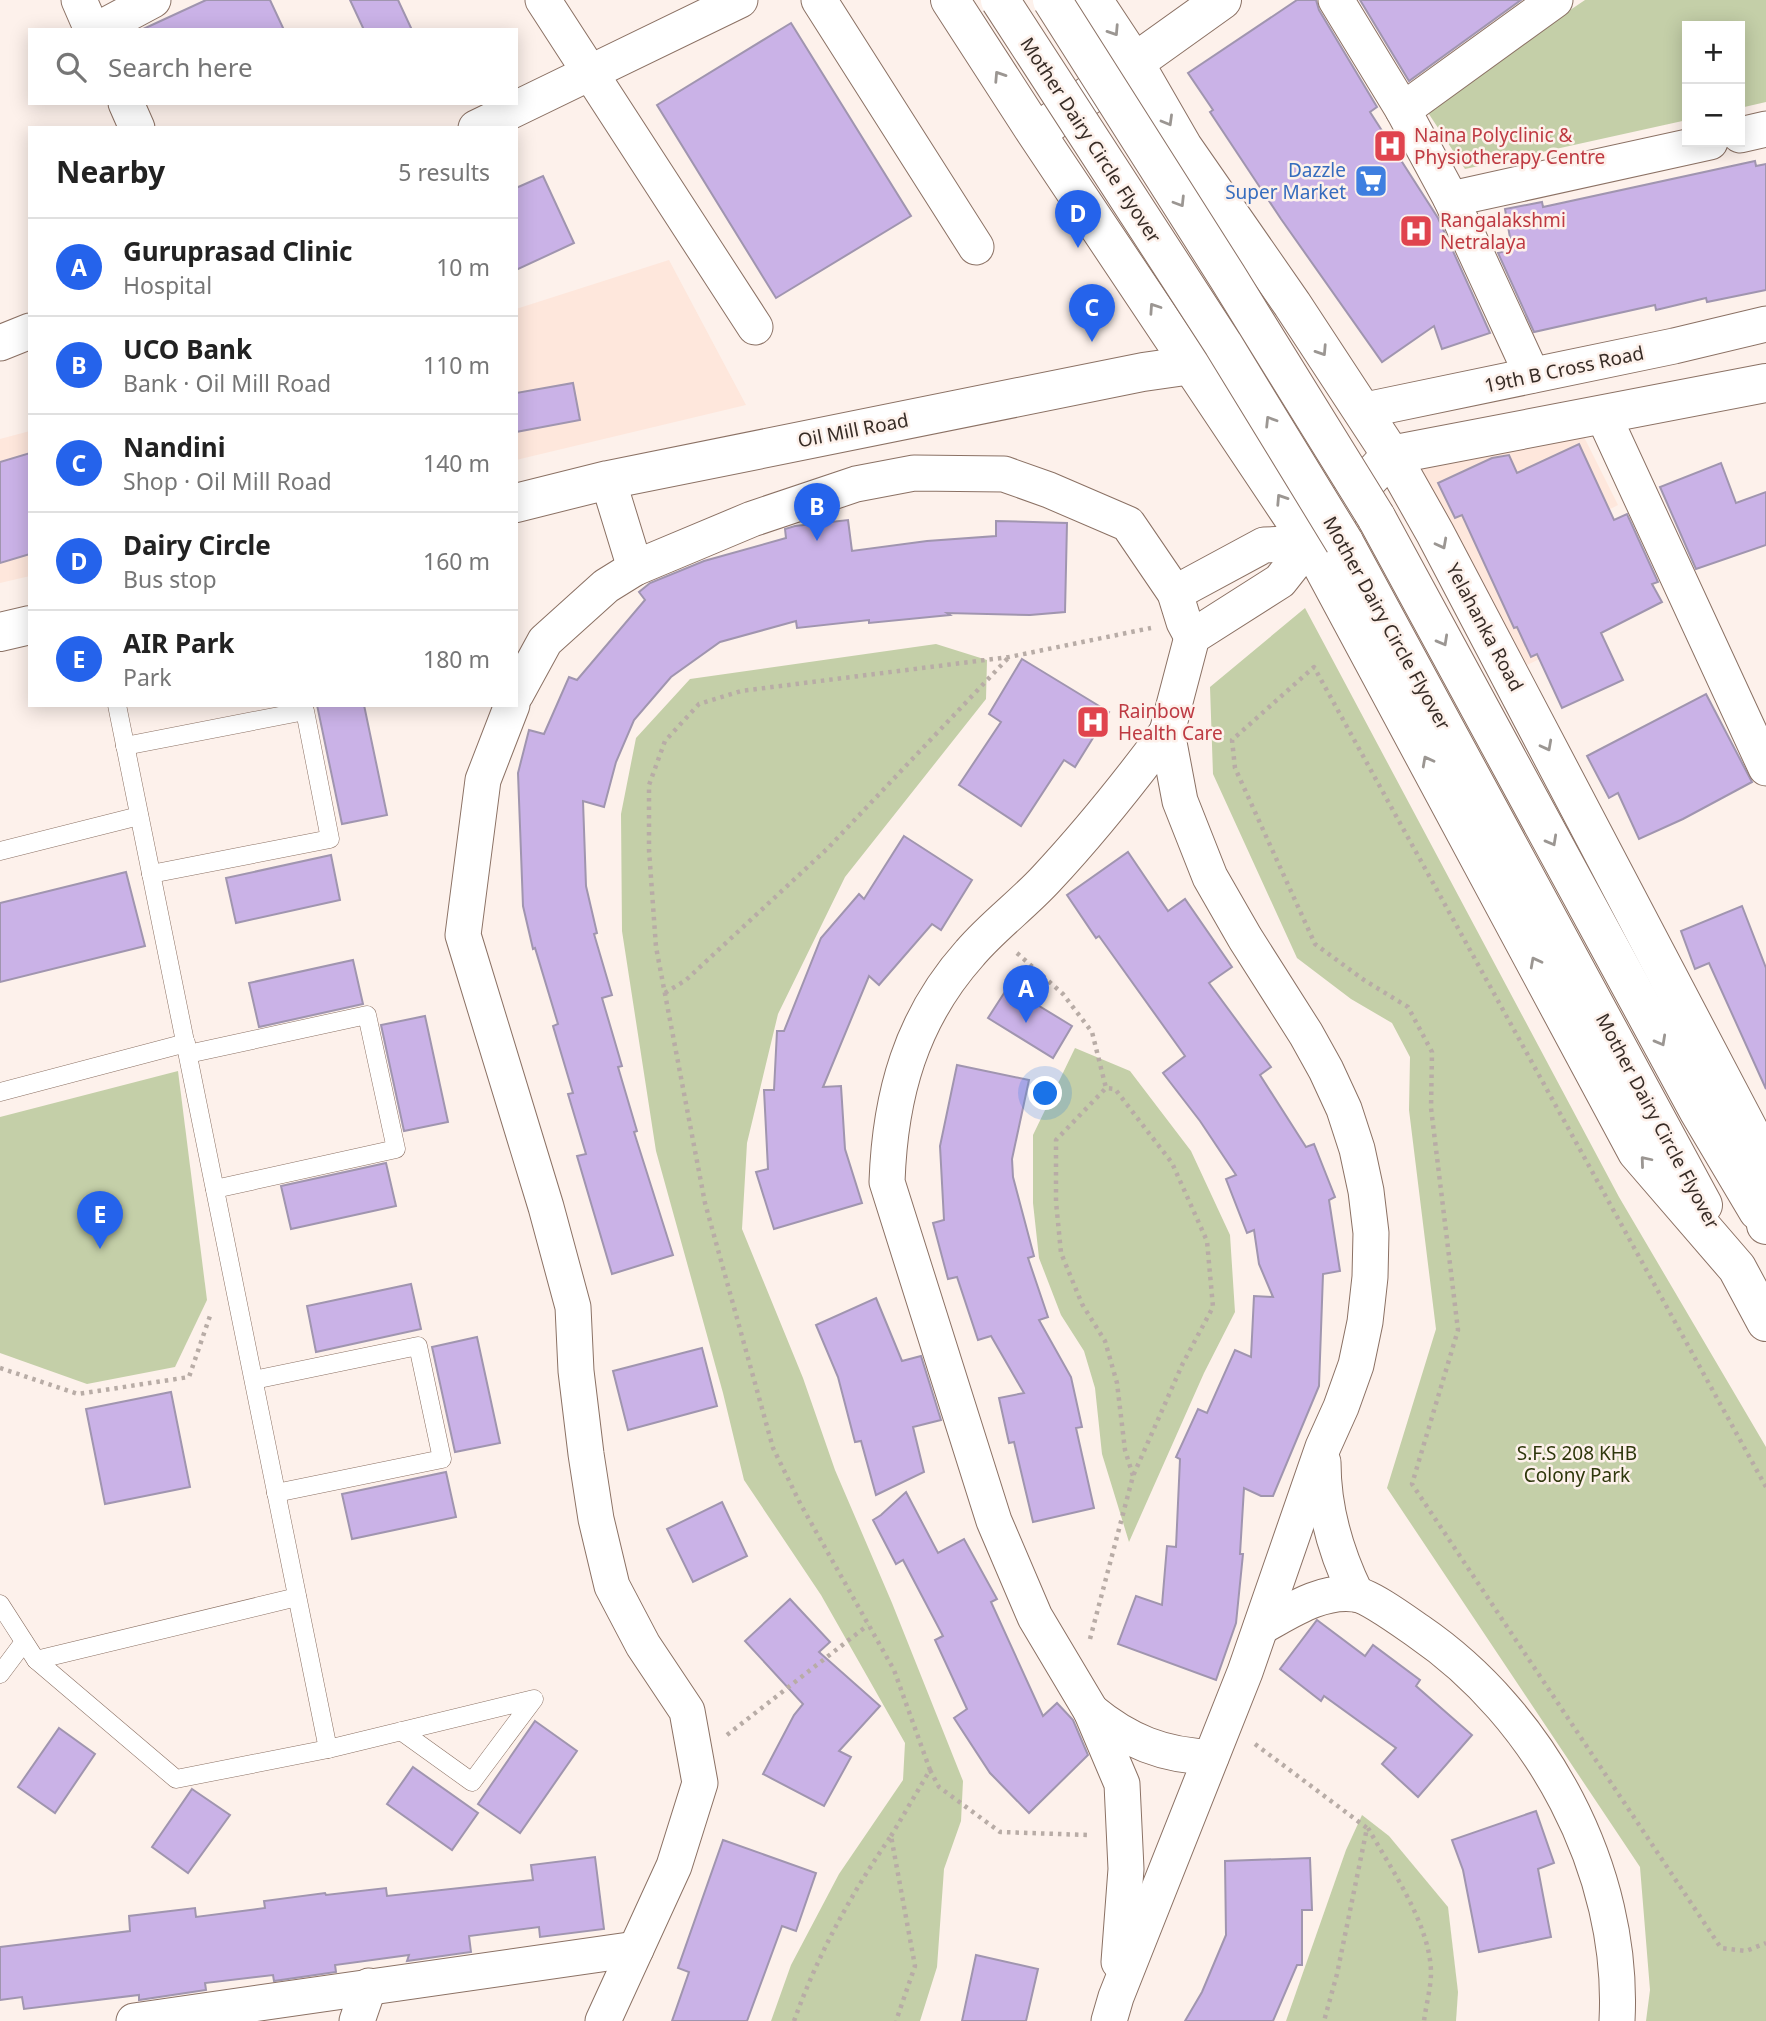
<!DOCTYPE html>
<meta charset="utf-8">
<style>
:root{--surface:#fff;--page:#f2f2f2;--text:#222;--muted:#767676;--line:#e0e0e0;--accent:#2563eb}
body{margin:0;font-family:"Noto Sans",sans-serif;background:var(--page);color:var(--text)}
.controls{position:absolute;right:21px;top:21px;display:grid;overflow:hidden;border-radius:0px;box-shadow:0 4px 18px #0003}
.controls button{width:63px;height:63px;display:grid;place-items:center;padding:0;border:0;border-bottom:2px solid var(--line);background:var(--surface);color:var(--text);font:35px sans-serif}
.you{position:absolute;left:1046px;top:1094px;width:24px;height:24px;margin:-18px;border:5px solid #fff;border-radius:50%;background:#1a73e8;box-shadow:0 0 0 10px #1a73e833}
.badge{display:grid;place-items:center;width:46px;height:46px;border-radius:50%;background:var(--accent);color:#fff;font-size:23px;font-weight:700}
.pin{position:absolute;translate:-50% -58px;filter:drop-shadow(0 2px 4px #0008)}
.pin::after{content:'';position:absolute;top:37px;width:24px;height:21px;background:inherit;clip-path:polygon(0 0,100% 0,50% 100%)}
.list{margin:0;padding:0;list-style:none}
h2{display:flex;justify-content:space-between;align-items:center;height:91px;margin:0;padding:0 28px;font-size:30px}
h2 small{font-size:23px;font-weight:400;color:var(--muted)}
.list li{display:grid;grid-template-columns:46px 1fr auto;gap:21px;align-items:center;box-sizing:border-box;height:98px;padding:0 28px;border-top:2px solid var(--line)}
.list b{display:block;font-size:26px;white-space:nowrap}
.list p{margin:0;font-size:23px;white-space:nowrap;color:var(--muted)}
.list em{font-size:23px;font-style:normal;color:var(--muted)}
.icon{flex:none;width:38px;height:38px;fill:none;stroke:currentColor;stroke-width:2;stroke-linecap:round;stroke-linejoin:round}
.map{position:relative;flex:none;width:1766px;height:2021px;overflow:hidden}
.search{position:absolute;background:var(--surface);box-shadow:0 4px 18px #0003;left:28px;top:28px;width:490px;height:77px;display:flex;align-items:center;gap:18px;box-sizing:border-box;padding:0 24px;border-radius:0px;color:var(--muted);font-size:26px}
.panel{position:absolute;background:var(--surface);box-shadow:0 4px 18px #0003;left:28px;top:126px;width:490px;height:581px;border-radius:0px}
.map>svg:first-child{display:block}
</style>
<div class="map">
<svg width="1766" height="2021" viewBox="0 0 1766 2021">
<rect width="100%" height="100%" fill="#fdf1eb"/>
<g fill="#fee7dc">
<path d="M 669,260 L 746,405 L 516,460 L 516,309 Z"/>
<path d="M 30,431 L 30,576 L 0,583 L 0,439 Z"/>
<path d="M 1584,437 L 1618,505 L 1554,538 L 1599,630 L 1523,667 L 1417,465 Z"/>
</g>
<g fill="#c4cfa8">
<path d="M 1585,0 L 1766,0 L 1766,102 L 1740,108 L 1740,26 L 1687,26 L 1687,120 L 1465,169 L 1425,108 Z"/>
<path d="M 1305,608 L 1619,1197 L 1766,1447 L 1766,2021 L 1646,2021 L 1650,1990 L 1640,1867 L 1387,1488 L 1436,1329 L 1409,1110 L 1410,1057 L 1392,1023 L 1351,999 L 1297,958 L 1213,774 L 1210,687 Z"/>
<path d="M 936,644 L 987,660 L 986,699 L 845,877 L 778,1014 L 747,1143 L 742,1229 L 803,1378 L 835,1470 L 892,1603 L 963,1781 L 961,1821 L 944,1869 L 937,1967 L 920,2021 L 771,2021 L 791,1965 L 839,1874 L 903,1780 L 905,1743 L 821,1595 L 744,1480 L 723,1393 L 656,1151 L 622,931 L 621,814 L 636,738 L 690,679 Z"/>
<path d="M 1075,1048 L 1130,1071 L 1191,1151 L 1230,1235 L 1235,1312 L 1204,1373 L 1129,1542 L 1102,1454 L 1095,1388 L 1084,1351 L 1061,1315 L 1039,1258 L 1033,1203 L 1033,1135 Z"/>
<path d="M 178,1071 L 207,1300 L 175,1367 L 87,1384 L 0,1353 L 0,1117 Z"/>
<path d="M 1362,1815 L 1389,1836 L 1448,1907 L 1458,1992 L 1456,2021 L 1286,2021 L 1346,1850 Z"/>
</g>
<g fill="#cab2e7" stroke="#a095af" stroke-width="2">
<path d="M 206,0 L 270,0 L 284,30 L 141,30 Z"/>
<path d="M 350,0 L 398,0 L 412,30 L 364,30 Z"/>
<path d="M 1297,0 L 1316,0 L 1319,10 L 1377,107 L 1370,112 L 1438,218 L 1490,333 L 1442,349 L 1434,326 L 1382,362 L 1281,219 L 1210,112 L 1213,110 L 1188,73 Z"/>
<path d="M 1360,0 L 1521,0 L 1409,81 Z"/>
<path d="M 791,23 L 911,216 L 776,298 L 657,105 Z"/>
<path d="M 1755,161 L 1756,166 L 1766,164 L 1766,290 L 1707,302 L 1706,298 L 1656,310 L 1655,305 L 1534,332 L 1498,253 L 1512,249 L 1505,209 L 1542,202 L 1543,207 Z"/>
<path d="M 543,176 L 574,243 L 516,270 L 516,188 Z"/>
<path d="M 573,383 L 580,420 L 516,432 L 516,393 Z"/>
<path d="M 1579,444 L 1614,520 L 1627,514 L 1658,582 L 1652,584 L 1662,602 L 1601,633 L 1623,680 L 1562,708 L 1537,654 L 1531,657 L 1517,627 L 1514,628 L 1462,515 L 1455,518 L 1438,483 L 1492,458 L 1509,455 L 1517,473 Z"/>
<path d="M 30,453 L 30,554 L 0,563 L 0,462 Z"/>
<path d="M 1721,463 L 1736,503 L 1766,492 L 1766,545 L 1696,569 L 1660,487 Z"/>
<path d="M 848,520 L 852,551 L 927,541 L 996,536 L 996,521 L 1067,523 L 1065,612 L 1030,615 L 947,613 L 950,615 L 869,623 L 869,620 L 797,628 L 796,621 L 720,642 L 671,677 L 634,720 L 616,762 L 604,807 L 583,801 L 586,886 L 597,933 L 594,934 L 612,995 L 602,998 L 622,1066 L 618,1067 L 637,1131 L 634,1132 L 673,1255 L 612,1274 L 577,1156 L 586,1154 L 568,1094 L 573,1093 L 553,1026 L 558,1024 L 535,948 L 533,949 L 523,906 L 518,773 L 529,730 L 544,734 L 569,677 L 577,680 L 645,600 L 639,592 L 650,583 L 704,561 L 786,538 L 785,529 L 795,526 Z"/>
<path d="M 1022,659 L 1109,712 L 1075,767 L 1064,760 L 1021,826 L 959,785 L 1001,722 L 989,714 Z"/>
<path d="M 1706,694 L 1752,782 L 1683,819 L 1639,839 L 1618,793 L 1609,798 L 1587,756 Z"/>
<path d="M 317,705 L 364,705 L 387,815 L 342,824 Z"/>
<path d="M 904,836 L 972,880 L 941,930 L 932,924 L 879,985 L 869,976 L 823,1087 L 841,1086 L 845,1149 L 862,1203 L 774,1229 L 756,1172 L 768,1169 L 764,1090 L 774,1090 L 777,1031 L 784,1031 L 821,938 L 859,894 L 864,899 Z"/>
<path d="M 1128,852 L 1168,911 L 1185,899 L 1232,967 L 1209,983 L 1271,1067 L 1260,1075 L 1306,1147 L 1314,1144 L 1335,1197 L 1329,1200 L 1340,1271 L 1323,1274 L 1319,1386 L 1273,1496 L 1261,1496 L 1244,1488 L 1240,1554 L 1243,1554 L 1236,1623 L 1216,1680 L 1118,1644 L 1136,1596 L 1162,1605 L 1167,1546 L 1176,1547 L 1180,1459 L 1176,1457 L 1198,1409 L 1207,1413 L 1235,1350 L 1251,1357 L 1254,1296 L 1273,1297 L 1259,1264 L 1254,1230 L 1247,1233 L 1226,1179 L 1236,1175 L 1200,1121 L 1163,1073 L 1185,1056 L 1099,936 L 1096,938 L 1067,895 Z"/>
<path d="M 331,855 L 340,900 L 236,923 L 226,878 Z"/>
<path d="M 126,872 L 145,946 L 0,982 L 0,903 Z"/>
<path d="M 1742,906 L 1766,968 L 1766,1089 L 1709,963 L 1695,969 L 1681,931 Z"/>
<path d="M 353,960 L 363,1004 L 259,1027 L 249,983 Z"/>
<path d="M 1008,987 L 1072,1026 L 1053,1058 L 988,1018 Z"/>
<path d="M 425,1016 L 448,1122 L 404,1131 L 381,1025 Z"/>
<path d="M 957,1065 L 1029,1080 L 1012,1159 L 1013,1177 L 1034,1256 L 1028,1258 L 1048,1317 L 1039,1320 L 1071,1377 L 1082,1427 L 1076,1428 L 1094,1508 L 1033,1522 L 1014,1442 L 1009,1443 L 999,1398 L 1024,1393 L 991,1336 L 978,1340 L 957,1277 L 948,1279 L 933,1223 L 944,1220 L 940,1146 Z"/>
<path d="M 386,1163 L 396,1206 L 291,1229 L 281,1186 Z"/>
<path d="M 411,1284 L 421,1329 L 316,1352 L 307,1306 Z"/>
<path d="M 876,1298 L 902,1361 L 921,1356 L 941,1420 L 913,1427 L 924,1472 L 876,1495 L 861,1441 L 855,1442 L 838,1377 L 816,1325 Z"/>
<path d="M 477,1337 L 500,1443 L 455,1452 L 432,1347 Z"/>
<path d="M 702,1348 L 717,1406 L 628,1430 L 613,1371 Z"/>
<path d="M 171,1392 L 190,1487 L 105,1504 L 86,1409 Z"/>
<path d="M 446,1472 L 456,1517 L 352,1539 L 342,1494 Z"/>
<path d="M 906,1492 L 938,1553 L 964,1539 L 997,1599 L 991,1602 L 1043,1716 L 1057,1703 L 1073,1720 L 1088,1755 L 1029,1813 L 990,1773 L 954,1718 L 967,1709 L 935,1640 L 943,1636 L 903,1560 L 896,1564 L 873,1520 L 881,1515 Z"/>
<path d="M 722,1502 L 747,1556 L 693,1582 L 667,1529 Z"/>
<path d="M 790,1599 L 830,1642 L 819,1652 L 880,1706 L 839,1751 L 851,1757 L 824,1806 L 763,1774 L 794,1715 L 803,1704 L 745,1641 Z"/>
<path d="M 1317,1620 L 1365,1656 L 1373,1645 L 1420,1680 L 1416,1686 L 1472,1735 L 1418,1797 L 1382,1764 L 1396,1748 L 1324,1696 L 1321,1701 L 1280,1669 Z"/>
<path d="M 535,1721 L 577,1751 L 520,1833 L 478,1804 Z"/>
<path d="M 59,1728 L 95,1754 L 55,1813 L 18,1787 Z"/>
<path d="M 413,1767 L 478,1813 L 452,1850 L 387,1804 Z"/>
<path d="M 192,1789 L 230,1815 L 188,1873 L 152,1847 Z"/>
<path d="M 1536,1811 L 1554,1863 L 1538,1869 L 1551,1937 L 1479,1952 L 1463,1870 L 1452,1840 Z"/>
<path d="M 723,1840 L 816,1873 L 796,1931 L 782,1926 L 747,2021 L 672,2021 L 689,1972 L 678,1968 Z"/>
<path d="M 595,1857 L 604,1929 L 540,1937 L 539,1927 L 469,1936 L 471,1952 L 407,1961 L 409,1955 L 335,1965 L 336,1972 L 274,1981 L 273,1975 L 205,1983 L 206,1990 L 139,2000 L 139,1995 L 24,2009 L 22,1997 L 0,2000 L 0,1947 L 130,1931 L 129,1916 L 195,1908 L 196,1917 L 265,1908 L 264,1901 L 325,1893 L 326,1895 L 386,1888 L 387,1896 L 533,1880 L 531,1865 Z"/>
<path d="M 1310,1858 L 1312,1910 L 1302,1910 L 1302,1965 L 1297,1965 L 1273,2021 L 1185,2021 L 1202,1992 L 1226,1935 L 1225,1861 Z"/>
<path d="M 976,1955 L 1038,1969 L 1026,2021 L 962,2021 Z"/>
</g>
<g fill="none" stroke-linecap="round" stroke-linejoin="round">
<defs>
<g id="service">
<path d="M 117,705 L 328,1749"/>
<path d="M 125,746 L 305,711 L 330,839 L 151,874"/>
<path d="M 0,851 L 139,816"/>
<path d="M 188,1054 L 367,1015 L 396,1149 L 215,1189"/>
<path d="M 0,1092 L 186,1043"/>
<path d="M 254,1380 L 418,1346 L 442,1459 L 276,1493"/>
<path d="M 0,1604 L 36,1660 L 176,1779 L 328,1749 L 534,1699 L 472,1782 L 401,1731"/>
<path d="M 36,1660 L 297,1597"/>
<path d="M 0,1674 L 24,1642"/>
</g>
<g id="minor">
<path d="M 79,0 L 92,30"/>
<path d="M 543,0 L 755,327"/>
<path d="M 819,0 L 976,247"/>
<path d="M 1336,0 L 1403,110 L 1451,199 L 1532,375"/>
<path d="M 97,30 L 153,0"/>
<path d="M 126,103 L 137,128"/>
<path d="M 1403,110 L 1555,0"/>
<path d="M 476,128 L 740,0"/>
<path d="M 1740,135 L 1766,129"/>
<path d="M 1451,199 L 1710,142"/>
<path d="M 0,343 L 30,331"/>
<path d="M 1361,411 L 1674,346 L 1766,324"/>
<path d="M 1603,415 L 1766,768"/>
<path d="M 608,480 L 635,568"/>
<path d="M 1175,593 L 1264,545 L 1310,543"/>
<path d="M 516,694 L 545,641 L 606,586 L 635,568 L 752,519 L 856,484 L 914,473 L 1004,474 L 1049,490 L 1128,524 L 1175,593 L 1184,622 L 1192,637"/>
<path d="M 512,705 L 483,780 L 463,935 L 546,1207 L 573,1307 L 576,1371 L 586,1454 L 596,1519 L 612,1586 L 643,1645 L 687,1711 L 700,1783 L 674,1866 L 603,2021"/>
<path d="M 1323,1462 C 1323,1508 1336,1553 1356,1594"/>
<path d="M 1261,1627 C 1289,1612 1320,1590 1354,1594 C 1368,1595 1405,1622 1418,1631 C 1541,1715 1625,1870 1617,2021"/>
<path d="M 1091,1711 C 1127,1741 1164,1756 1211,1757"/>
<path d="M 1119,1962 L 1126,1869 L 1122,1784 L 1091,1711 L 1035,1617 L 994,1521 L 887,1182 C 890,1095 911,1019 970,953 C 993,926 1022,905 1046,879 C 1090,832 1129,783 1167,732"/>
<path d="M 134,2021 L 636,1949"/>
<path d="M 357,2021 L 369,1986"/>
<path d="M 1109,2021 L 1116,1997 L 1245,1672 L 1323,1447 L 1341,1407 L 1356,1365 L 1365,1322 L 1370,1277 L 1371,1233 L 1366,1191 L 1357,1149 L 1344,1109 L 1326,1070 L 1306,1034 L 1245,938 L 1210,877 L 1180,801 L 1167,732 L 1192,637 L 1280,581 L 1310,543"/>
</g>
<path id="tertiary" d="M 1338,512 L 1391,455 L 1766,383"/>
<g id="secondary">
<path d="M 950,0 L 1036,133 L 1310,543 L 1637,1152 L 1737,1268 L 1766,1322"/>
<path d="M 1093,0 L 1134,62 L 1183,147 L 1292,304 L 1391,455 L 1435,533 L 1755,1142 L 1766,1225"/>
<path d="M 1043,128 L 1222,0"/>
<path d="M 516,503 L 608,480 L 1143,372 L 1192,365 L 1211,354"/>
<path d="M 1376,517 L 1698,1110 L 1758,1211"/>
<path d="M 1344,542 L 1703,1205"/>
<path d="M 0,632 L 30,625"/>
</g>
</defs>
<use href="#service" stroke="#8b7164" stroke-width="19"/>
<use href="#minor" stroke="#8b7164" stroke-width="37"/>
<use href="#tertiary" stroke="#8b7164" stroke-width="40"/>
<use href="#secondary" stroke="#8b7164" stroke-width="40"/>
<g stroke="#b8aca6" stroke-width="4.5" stroke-dasharray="3.5 5" stroke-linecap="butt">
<path d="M 1017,953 L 1063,994 L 1092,1032 L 1106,1088"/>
<path d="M 665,993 L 686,980 L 828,848 L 1009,657"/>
<path d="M 0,1368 L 78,1394 L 189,1377 L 211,1313"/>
<path d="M 1766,1487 L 1314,667 L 1232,740 L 1235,768 L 1315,944 L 1364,980 L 1408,1007 L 1432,1052 L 1431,1108 L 1458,1330 L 1412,1484 L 1721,1948 L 1746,1951 L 1766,1943"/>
<path d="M 1090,1639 L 1133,1476 L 1183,1363 L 1213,1307 L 1207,1241 L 1172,1163 L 1115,1089 L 1106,1088 L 1056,1140 L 1056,1202 L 1061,1253 L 1082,1304 L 1105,1341 L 1117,1383 L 1125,1450 L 1133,1476"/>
<path d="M 727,1735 L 868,1625"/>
<path d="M 1255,1744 L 1367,1828 L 1337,1974 L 1324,2021"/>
<path d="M 930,1770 L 939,1787 L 1000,1832 L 1088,1835"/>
<path d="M 1368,1828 C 1391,1869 1430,1924 1431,1972 C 1431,1988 1426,2005 1424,2021"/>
<path d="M 891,1836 L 930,1770 L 894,1670 L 801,1505 L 773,1448 L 705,1203 L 656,947 L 649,850 L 649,785 L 665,741 L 699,704 L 741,691 L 1009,657 L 1151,628"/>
<path d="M 794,2021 C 818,1954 851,1894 891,1836 L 915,1966 L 896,2021"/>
</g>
<use href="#service" stroke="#fff" stroke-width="18"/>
<use href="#minor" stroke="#fff" stroke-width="35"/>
<use href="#tertiary" stroke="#fff" stroke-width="38"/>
<use href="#secondary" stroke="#fff" stroke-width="38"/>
<defs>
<g id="secondary-bridge">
<path d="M 1000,0 L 1223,344 L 1344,542"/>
<path d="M 1052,0 L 1227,276 L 1376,517"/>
</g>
</defs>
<use href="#secondary-bridge" stroke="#8b7164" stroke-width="40" stroke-linecap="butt"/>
<use href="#secondary-bridge" stroke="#fff" stroke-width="38"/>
</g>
<defs><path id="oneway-chevron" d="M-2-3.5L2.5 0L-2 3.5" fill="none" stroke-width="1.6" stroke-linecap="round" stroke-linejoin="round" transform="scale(1.75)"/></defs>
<g stroke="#9b9692">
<use href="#oneway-chevron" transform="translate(1114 31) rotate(57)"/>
<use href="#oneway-chevron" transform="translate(999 76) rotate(-123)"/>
<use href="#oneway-chevron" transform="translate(1168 121) rotate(60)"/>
<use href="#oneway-chevron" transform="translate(1180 202) rotate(58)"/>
<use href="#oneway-chevron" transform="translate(1154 308) rotate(-124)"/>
<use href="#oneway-chevron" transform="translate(1322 351) rotate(57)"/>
<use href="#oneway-chevron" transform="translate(1270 421) rotate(-122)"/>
<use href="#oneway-chevron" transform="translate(1281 499) rotate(-123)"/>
<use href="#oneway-chevron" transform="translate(1442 544) rotate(62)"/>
<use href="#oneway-chevron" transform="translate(1443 641) rotate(61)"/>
<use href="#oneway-chevron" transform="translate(1547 746) rotate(62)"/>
<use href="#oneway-chevron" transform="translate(1427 761) rotate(-118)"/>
<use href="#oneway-chevron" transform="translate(1552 841) rotate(61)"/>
<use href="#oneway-chevron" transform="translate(1535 962) rotate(-118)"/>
<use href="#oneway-chevron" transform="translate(1661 1041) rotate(61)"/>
<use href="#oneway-chevron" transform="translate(1645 1161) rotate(-130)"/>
</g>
<defs>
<symbol id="hospital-square" viewBox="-11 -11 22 22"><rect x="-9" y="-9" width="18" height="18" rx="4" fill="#e0444e" stroke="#fdf1eb"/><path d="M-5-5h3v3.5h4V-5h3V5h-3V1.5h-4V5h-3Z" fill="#fff"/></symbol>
<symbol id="supermarket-square" viewBox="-11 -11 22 22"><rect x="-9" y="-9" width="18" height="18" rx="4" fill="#3f7fe0" stroke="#fdf1eb"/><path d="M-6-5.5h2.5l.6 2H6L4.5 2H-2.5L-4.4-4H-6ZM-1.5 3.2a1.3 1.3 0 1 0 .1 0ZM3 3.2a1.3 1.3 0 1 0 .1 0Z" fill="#fff"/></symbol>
</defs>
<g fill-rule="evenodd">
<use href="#hospital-square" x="1371" y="127" width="38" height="38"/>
<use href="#supermarket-square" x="1352" y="162" width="38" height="38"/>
<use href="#hospital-square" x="1397" y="212" width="38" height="38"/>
<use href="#hospital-square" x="1074" y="703" width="38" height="38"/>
</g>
<g text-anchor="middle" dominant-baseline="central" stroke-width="5" stroke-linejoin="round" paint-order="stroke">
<g font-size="19" fill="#be3a42" stroke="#fdf1eb" text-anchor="start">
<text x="1414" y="135">Naina Polyclinic &amp;<tspan x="1414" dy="22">Physiotherapy Centre</tspan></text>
<text x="1440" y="220">Rangalakshmi<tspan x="1440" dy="22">Netralaya</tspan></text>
<text x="1118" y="711">Rainbow<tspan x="1118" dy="22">Health Care</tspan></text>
</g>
<g font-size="19" fill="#372c26" stroke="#fdf1eb">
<text transform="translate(1091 140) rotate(57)">Mother Dairy Circle Flyover</text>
<text transform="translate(1564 369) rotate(-12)">19th B Cross Road</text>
<text transform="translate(853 430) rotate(-11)">Oil Mill Road</text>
<text transform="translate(1387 623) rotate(61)">Mother Dairy Circle Flyover</text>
<text transform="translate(1485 627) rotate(62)">Yelahanka Road</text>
<text transform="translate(1658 1121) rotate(62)">Mother Dairy Circle Flyover</text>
</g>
<g font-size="19" fill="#366cbe" stroke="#fdf1eb" text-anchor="end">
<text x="1346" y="170">Dazzle<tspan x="1346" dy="22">Super Market</tspan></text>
</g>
<g font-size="19" fill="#2e370b" stroke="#fdf1eb">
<text x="1577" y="1453">S.F.S 208 KHB<tspan x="1577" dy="22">Colony Park</tspan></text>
</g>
</g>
</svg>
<div class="controls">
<button>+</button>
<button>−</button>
</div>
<div class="you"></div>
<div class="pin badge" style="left:1026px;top:1023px">A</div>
<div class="pin badge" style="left:817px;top:541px">B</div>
<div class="pin badge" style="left:1092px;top:342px">C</div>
<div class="pin badge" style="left:1078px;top:248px">D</div>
<div class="pin badge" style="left:100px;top:1249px">E</div>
<div class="search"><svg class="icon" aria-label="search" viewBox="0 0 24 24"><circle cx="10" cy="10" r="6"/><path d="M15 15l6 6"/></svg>Search here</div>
<section class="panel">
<h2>Nearby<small>5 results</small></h2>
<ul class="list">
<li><span class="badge">A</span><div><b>Guruprasad Clinic</b><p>Hospital</p></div><em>10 m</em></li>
<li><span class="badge">B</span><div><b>UCO Bank</b><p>Bank · Oil Mill Road</p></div><em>110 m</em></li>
<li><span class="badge">C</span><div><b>Nandini</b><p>Shop · Oil Mill Road</p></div><em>140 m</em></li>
<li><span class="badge">D</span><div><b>Dairy Circle</b><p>Bus stop</p></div><em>160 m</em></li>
<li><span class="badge">E</span><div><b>AIR Park</b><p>Park</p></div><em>180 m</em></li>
</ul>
</section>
</div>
